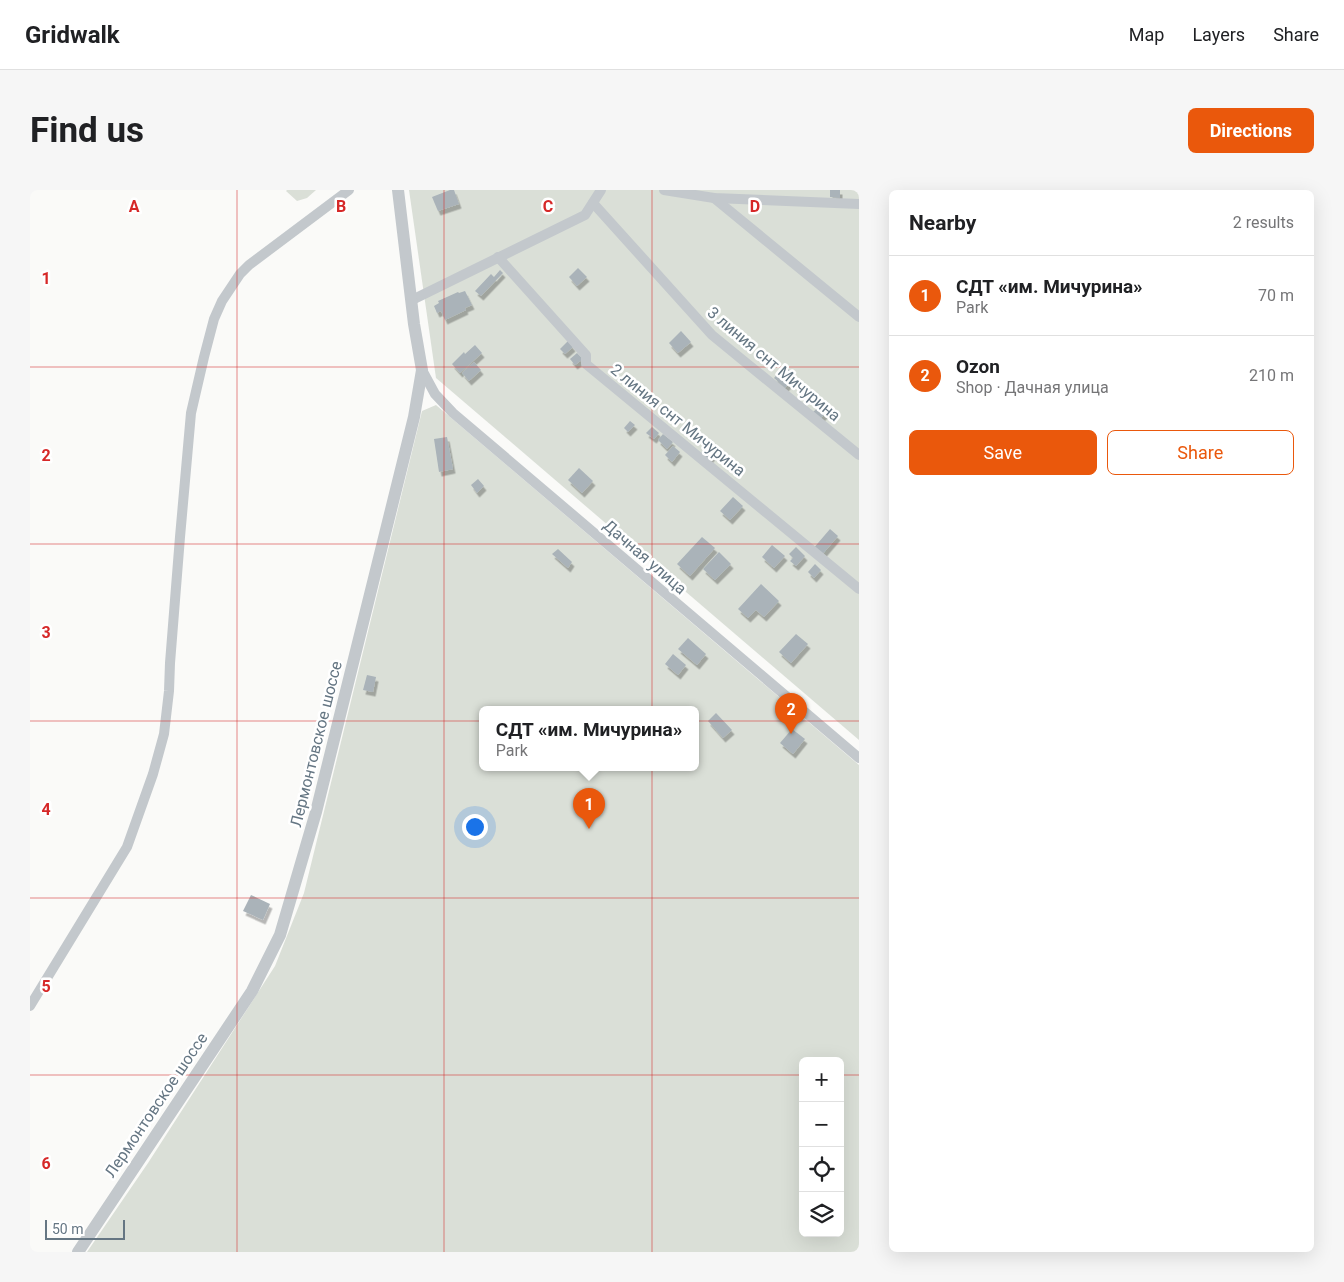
<!DOCTYPE html>
<meta charset="utf-8">
<style>
:root{--surface:#fff;--page:#f6f6f6;--text:#202124;--muted:#757577;--line:#e0e0e0;--accent:#ea580c}
body{margin:0;font-family:Roboto,sans-serif;background:var(--page);color:var(--text)}
.controls{position:absolute;right:15px;bottom:15px;display:grid;overflow:hidden;border-radius:8px;box-shadow:0 5px 20px #0002}
.controls button{width:45px;height:45px;display:grid;place-items:center;padding:0;border:0;border-bottom:1px solid var(--line);background:var(--surface);color:var(--text);font:25px sans-serif}
.scale{position:absolute;left:15px;bottom:12px;width:80px;box-sizing:border-box;padding-left:5px;border:2px solid #657683;border-top:0;font-size:14px;line-height:18px;white-space:nowrap;color:#657683;-webkit-text-stroke:4px #fff;paint-order:stroke}
.you{position:absolute;left:444px;top:636px;width:18px;height:18px;margin:-12px;border:4px solid #fff;border-radius:50%;background:#1a73e8;box-shadow:0 0 0 8px #1a73e833}
.badge{display:grid;place-items:center;width:32px;height:32px;border-radius:50%;background:var(--accent);color:#fff;font-size:16px;font-weight:700}
.pin{position:absolute;translate:-50% -41px;filter:drop-shadow(0 1px 2px #0008)}
.pin::after{content:'';position:absolute;top:26px;width:18px;height:15px;background:inherit;clip-path:polygon(0 0,100% 0,50% 100%)}
.popup{position:absolute;left:449px;top:516px;width:220px;height:65px;box-sizing:border-box;display:grid;place-content:center;border-radius:8px;background:var(--surface);filter:drop-shadow(0 1px 4px #0005);font-size:16px;white-space:nowrap;color:var(--muted)}
.popup b{font-size:19px;color:var(--text)}
.popup::after{content:'';position:absolute;left:50%;top:100%;margin-left:-10px;border:10px solid transparent;border-top-color:var(--surface)}
.list{margin:0;padding:0;list-style:none}
h2{display:flex;justify-content:space-between;align-items:center;height:65px;margin:0;padding:0 20px;font-size:21px}
h2 small{font-size:16px;font-weight:400;color:var(--muted)}
.list li{display:grid;grid-template-columns:32px 1fr auto;gap:15px;align-items:center;box-sizing:border-box;height:80px;padding:0 20px;border-top:1px solid var(--line)}
.list b{display:block;font-size:19px;white-space:nowrap}
.list p{margin:0;font-size:16px;white-space:nowrap;color:var(--muted)}
.list em{font-size:16px;font-style:normal;color:var(--muted)}
.actions{display:flex;gap:10px;padding:15px 20px}
.actions a{flex:1;padding:11px 0;border:1px solid var(--accent);border-radius:8px;text-align:center;font-size:18px;color:var(--accent)}
.actions .main{background:var(--accent);color:#fff}
.icon{flex:none;width:28px;height:28px;fill:none;stroke:currentColor;stroke-width:2;stroke-linecap:round;stroke-linejoin:round}
.map{position:relative;flex:none;width:829px;height:1062px;overflow:hidden;border-radius:8px}
header{display:flex;align-items:center;gap:30px;box-sizing:border-box;height:70px;padding:0 25px;background:var(--surface);border-bottom:1px solid var(--line)}
header strong{font-size:24px}
nav{display:flex;gap:28px;margin-inline-start:auto;font-size:18px}
.intro{display:flex;align-items:center;justify-content:space-between;box-sizing:border-box;height:120px;padding:0 30px}
h1{margin:0;font-size:35px}
.button{padding:12px 22px;border-radius:8px;background:var(--accent);color:#fff;font-size:18px;font-weight:700}
main{display:flex;gap:30px;padding:0 30px}
aside{flex:1;background:var(--surface);border-radius:8px;box-shadow:0 5px 20px #0002}
.map>svg:first-child{display:block}
</style>
<header>
<strong>Gridwalk</strong>
<nav><a>Map</a><a>Layers</a><a>Share</a></nav>
</header>
<div class="intro"><h1>Find us</h1><a class="button">Directions</a></div>
<main>
<div class="map">
<svg width="829" height="1062" viewBox="0 0 829 1062">
<defs>
<filter id="shadow"><feDropShadow dx="2.5" dy="4.5" stdDeviation="0" flood-color="#0004"/></filter>
</defs>
<rect width="100%" height="100%" fill="#fafaf8"/>
<g fill="#dadfd7" fill-rule="evenodd">
<path d="M 257,0 L 286,0 L 277,8 L 267,11 L 256,1 Z"/>
<path d="M 379,0 L 829,0 L 829,550 L 406,188 Z"/>
<path d="M 406,215 L 829,575 L 829,1062 L 57,1062 L 118,973 L 245,776 L 274,703 L 392,221 ZM 453,520 L 665,520 L 665,578 L 453,578 ZM 773,871 L 810,871 L 810,1043 L 773,1043 Z"/>
</g>
<g fill="#aab3b9" filter="url(#shadow)">
<path d="M 420,0 L 424,0 L 429,14 L 408,21 L 402,7 Z"/>
<path d="M 800,0 L 810,0 L 810,8 L 800,7 Z"/>
<path d="M 548,78 L 557,87 L 547,96 L 539,87 Z"/>
<path d="M 470,80 L 473,83 L 451,106 L 445,101 L 461,84 L 464,87 Z"/>
<path d="M 435,101 L 442,115 L 435,118 L 436,120 L 415,130 L 411,121 L 407,123 L 404,116 L 409,113 L 408,111 L 428,102 L 429,103 Z"/>
<path d="M 651,141 L 661,152 L 648,163 L 639,153 Z"/>
<path d="M 538,151 L 543,157 L 535,164 L 530,159 Z"/>
<path d="M 445,155 L 452,163 L 430,183 L 422,174 L 434,162 L 435,164 Z"/>
<path d="M 547,163 L 553,169 L 545,175 L 540,169 Z"/>
<path d="M 444,172 L 451,180 L 439,191 L 432,183 Z"/>
<path d="M 755,176 L 766,186 L 755,198 L 744,188 Z"/>
<path d="M 791,215 L 798,221 L 790,229 L 783,222 Z"/>
<path d="M 600,231 L 605,235 L 598,242 L 594,238 Z"/>
<path d="M 622,237 L 629,243 L 624,249 L 616,243 Z"/>
<path d="M 633,244 L 643,252 L 637,259 L 628,250 Z"/>
<path d="M 417,247 L 423,279 L 409,282 L 404,249 Z"/>
<path d="M 643,256 L 650,262 L 642,272 L 635,265 Z"/>
<path d="M 677,256 L 685,263 L 679,270 L 671,263 Z"/>
<path d="M 549,278 L 563,291 L 552,303 L 538,290 Z"/>
<path d="M 448,289 L 454,296 L 447,303 L 441,295 Z"/>
<path d="M 703,307 L 713,316 L 700,330 L 690,321 Z"/>
<path d="M 800,339 L 808,346 L 790,367 L 782,360 Z"/>
<path d="M 672,347 L 685,358 L 660,386 L 647,374 Z"/>
<path d="M 742,355 L 755,366 L 744,378 L 732,367 Z"/>
<path d="M 766,357 L 775,366 L 766,376 L 760,371 L 763,368 L 759,364 Z"/>
<path d="M 528,359 L 542,372 L 538,378 L 522,364 Z"/>
<path d="M 689,362 L 701,374 L 685,390 L 673,379 Z"/>
<path d="M 785,374 L 791,380 L 784,388 L 778,382 Z"/>
<path d="M 731,394 L 749,411 L 734,427 L 726,420 L 718,428 L 708,419 Z"/>
<path d="M 766,444 L 778,454 L 761,473 L 749,462 Z"/>
<path d="M 658,448 L 676,464 L 667,475 L 648,459 Z"/>
<path d="M 643,464 L 656,475 L 648,485 L 635,474 Z"/>
<path d="M 337,485 L 346,487 L 343,502 L 333,500 Z"/>
<path d="M 686,523 L 702,540 L 693,548 L 678,531 Z"/>
<path d="M 762,539 L 775,549 L 763,564 L 750,553 Z"/>
<path d="M 221,705 L 240,714 L 233,730 L 213,721 Z"/>
</g>
<g fill="none" stroke-linecap="round" stroke-linejoin="round">
<g stroke="#c3c8cc" stroke-width="10">
<path d="M 634,0 L 684,8 L 829,14"/>
<path d="M 684,8 L 829,127"/>
<path d="M 563,13 L 682,145 L 829,265"/>
<path d="M 468,67 L 556,165 L 556,174 L 829,399"/>
<path d="M 382,110 L 555,25 L 571,0"/>
<path d="M 392,180 L 405,204 L 423,223 L 829,568"/>
<path d="M 0,816 L 97,657 L 123,584 L 134,544 L 139,501 L 140,473 L 150,347 L 161,223 L 174,167 L 184,129 L 192,111 L 210,84 L 219,75 L 319,0"/>
</g>
<path stroke="#c3c8cc" stroke-width="12" d="M 48,1062 L 222,801 L 250,745 L 286,622 L 384,227 L 392,180 L 384,134 L 368,0"/>
</g>
<path fill="none" stroke="#d62828" stroke-width="1" stroke-opacity="0.55" d="M 207,0 L 207,1062M 414,0 L 414,1062M 622,0 L 622,1062M 0,177 L 829,177M 0,354 L 829,354M 0,531 L 829,531M 0,708 L 829,708M 0,885 L 773,885M 810,885 L 829,885"/>
<g text-anchor="middle" dominant-baseline="central" stroke-width="5" stroke-linejoin="round" paint-order="stroke">
<g font-size="16" fill="#657683" stroke="#fff">
<text transform="translate(744 174) rotate(40)">3 линия снт Мичурина</text>
<text transform="translate(648 230) rotate(39)">2 линия снт Мичурина</text>
<text transform="translate(615 367) rotate(41)">Дачная улица</text>
<text transform="translate(286 554) rotate(-76)">Лермонтовское шоссе</text>
<text transform="translate(126 915) rotate(-56)">Лермонтовское шоссе</text>
</g>
</g>
<g font-size="16" text-anchor="middle" font-weight="bold" fill="#d62828" stroke="#fff" stroke-width="5" stroke-linejoin="round" paint-order="stroke">
<text x="104" y="22">A</text>
<text x="311" y="22">B</text>
<text x="518" y="22">C</text>
<text x="725" y="22">D</text>
<text x="16" y="94">1</text>
<text x="16" y="271">2</text>
<text x="16" y="448">3</text>
<text x="16" y="625">4</text>
<text x="16" y="802">5</text>
<text x="16" y="979">6</text>
</g>
</svg>
<div class="controls">
<button>+</button>
<button>−</button>
<button><svg class="icon" aria-label="locate" viewBox="0 0 24 24"><circle cx="12" cy="12" r="6"/><path d="M12 2v4M12 18v4M2 12h4M18 12h4"/></svg></button>
<button><svg class="icon" aria-label="layers" viewBox="0 0 24 24"><path d="M12 4l9 5-9 5-9-5zM3 14l9 5 9-5"/></svg></button>
</div>
<div class="scale">50 m</div>
<div class="you"></div>
<div class="pin badge" style="left:559px;top:639px">1</div>
<div class="popup"><b>СДТ «им. Мичурина»</b>Park</div>
<div class="pin badge" style="left:761px;top:544px">2</div>
</div>
<aside>
<h2>Nearby<small>2 results</small></h2>
<ul class="list">
<li><span class="badge">1</span><div><b>СДТ «им. Мичурина»</b><p>Park</p></div><em>70 m</em></li>
<li><span class="badge">2</span><div><b>Ozon</b><p>Shop · Дачная улица</p></div><em>210 m</em></li>
</ul>
<div class="actions"><a class="main">Save</a><a>Share</a></div>
</aside>
</main>
